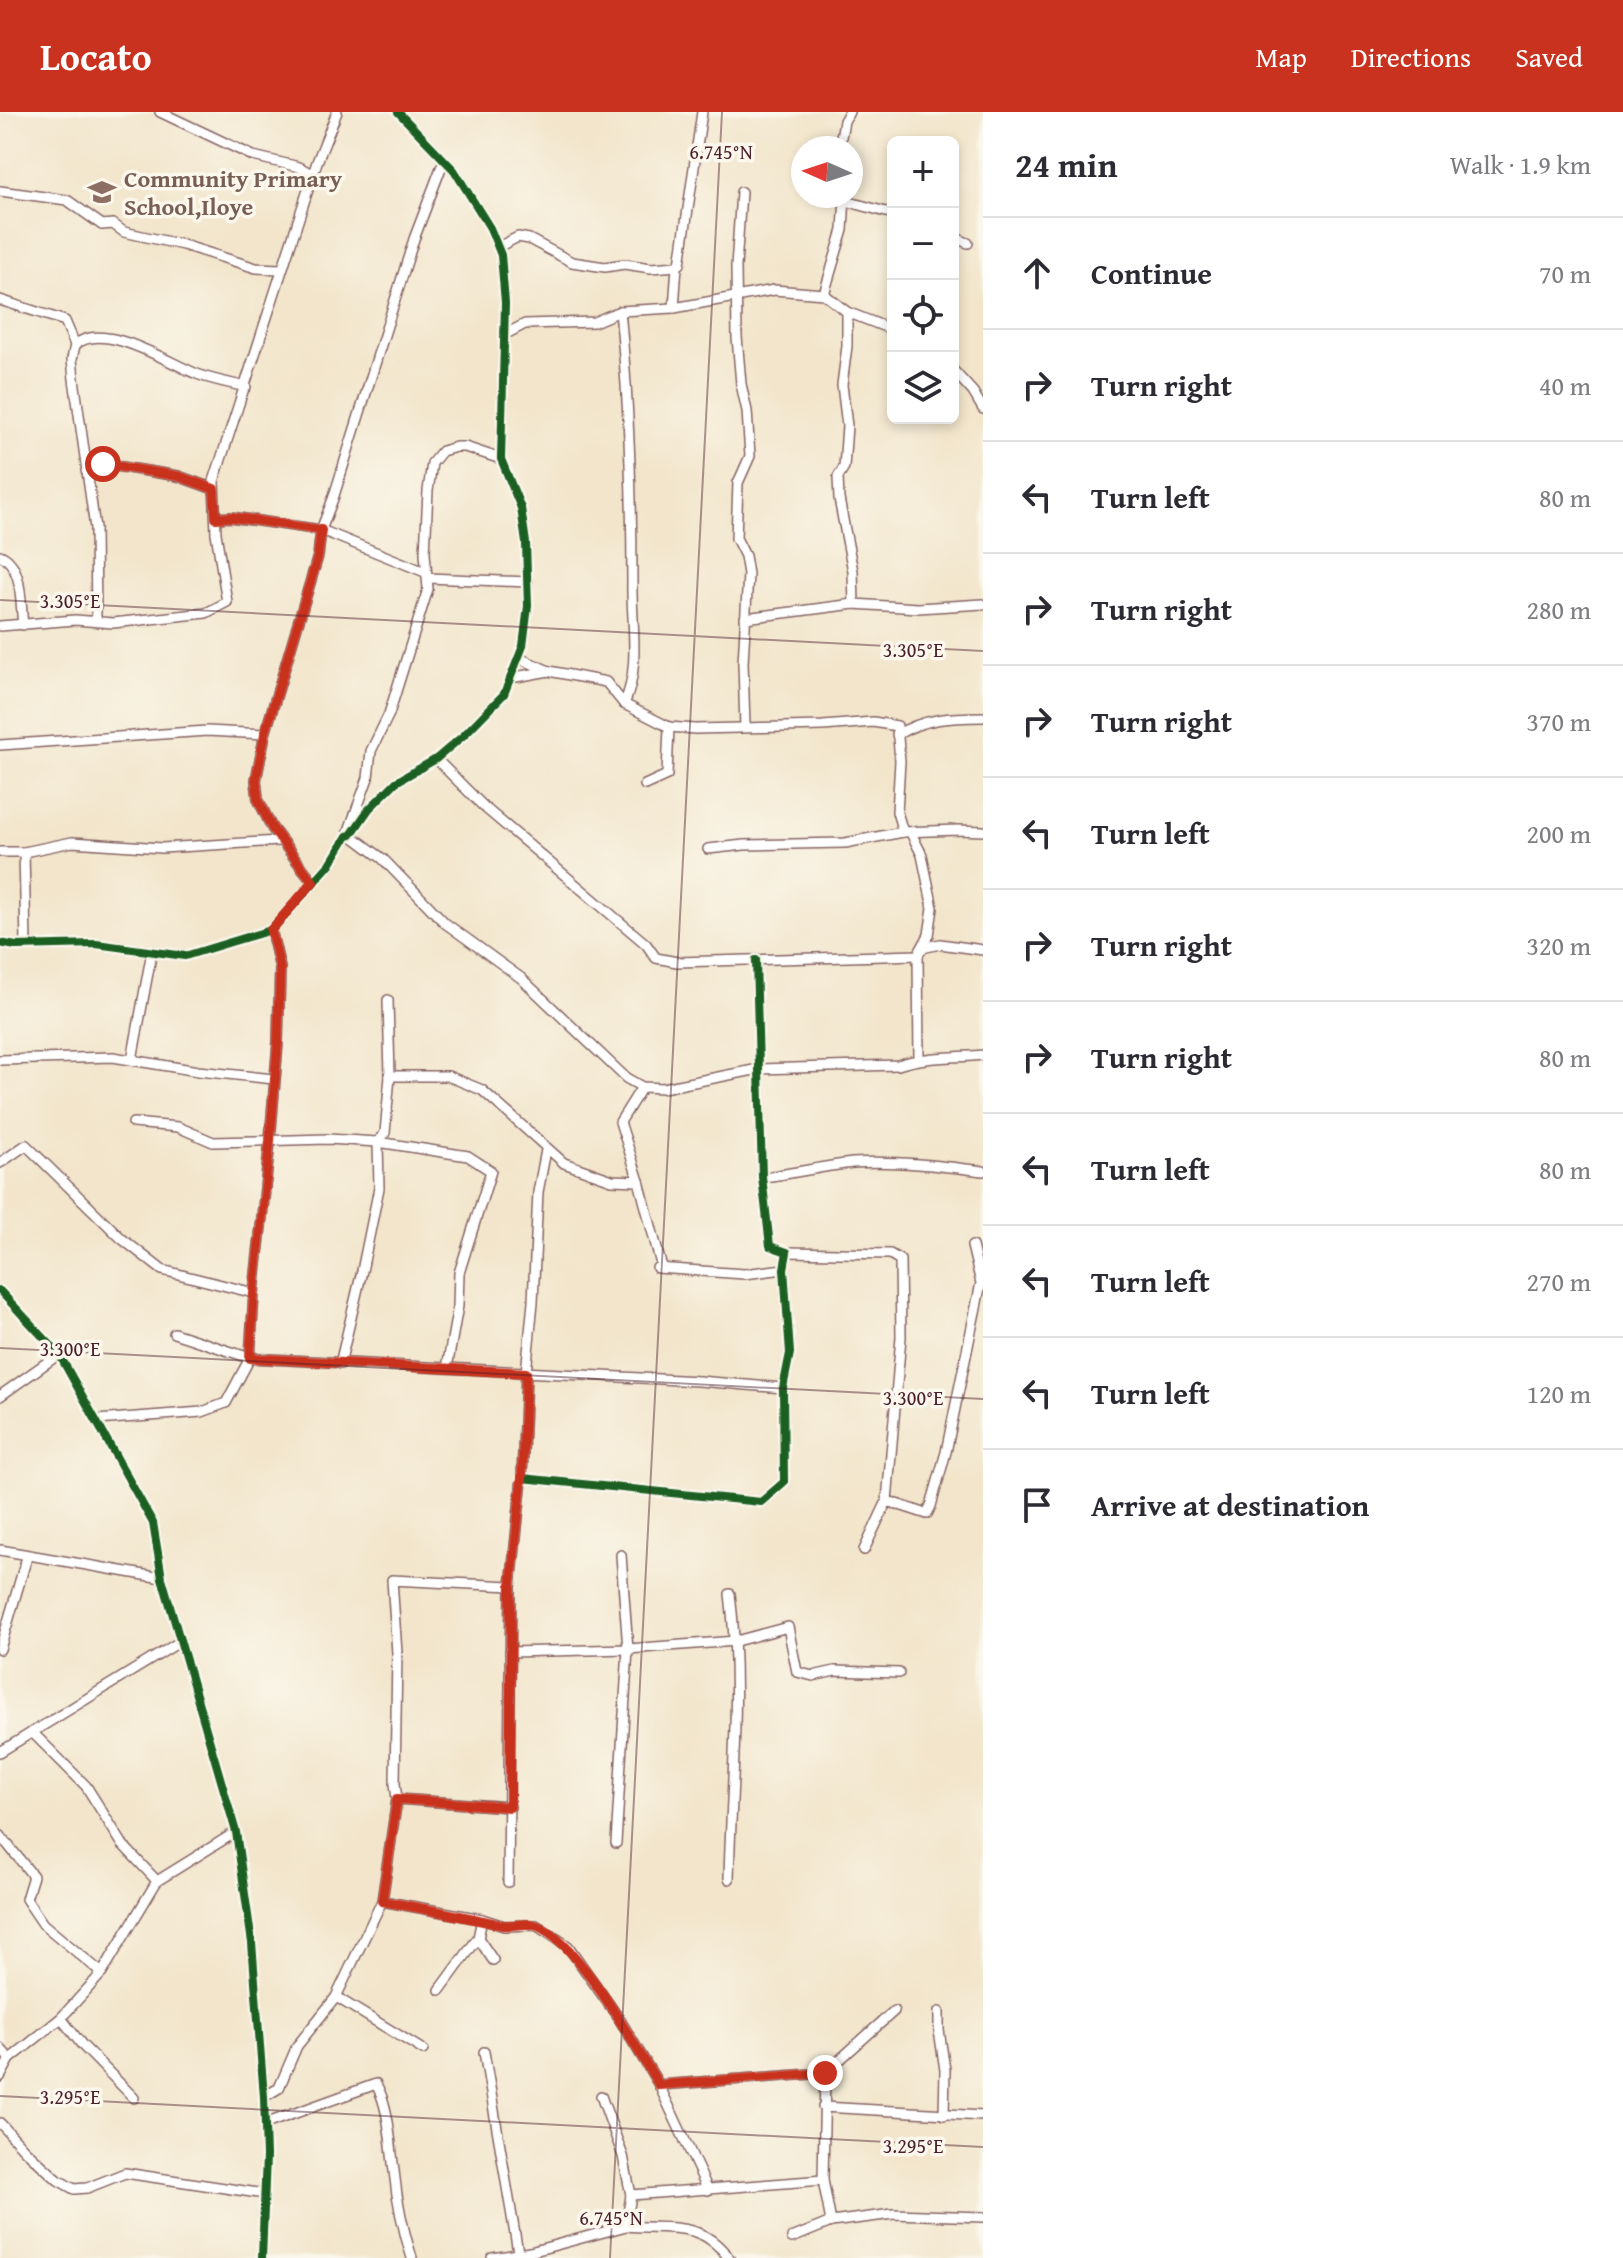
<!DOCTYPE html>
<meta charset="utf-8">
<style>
:root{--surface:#fff;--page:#f2f2f3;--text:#2b2b33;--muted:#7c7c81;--line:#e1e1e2;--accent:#c8321e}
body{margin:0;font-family:"Gentium Book Plus",serif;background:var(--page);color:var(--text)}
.controls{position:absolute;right:24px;top:24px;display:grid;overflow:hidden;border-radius:12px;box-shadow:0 4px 12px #0003}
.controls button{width:72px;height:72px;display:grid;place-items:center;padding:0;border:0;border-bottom:2px solid var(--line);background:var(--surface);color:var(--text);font:40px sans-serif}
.compass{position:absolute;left:791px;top:24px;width:72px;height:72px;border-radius:50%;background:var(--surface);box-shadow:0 4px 12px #0003;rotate:273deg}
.stop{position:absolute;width:24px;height:24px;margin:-18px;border:6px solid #c8321e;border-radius:50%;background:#fff}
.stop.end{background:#c8321e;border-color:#fff;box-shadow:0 2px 8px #0008}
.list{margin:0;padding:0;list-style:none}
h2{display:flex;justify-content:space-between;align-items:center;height:104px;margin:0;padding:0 32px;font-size:34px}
h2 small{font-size:26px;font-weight:400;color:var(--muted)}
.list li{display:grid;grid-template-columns:52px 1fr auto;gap:24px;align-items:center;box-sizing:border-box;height:112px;padding:0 32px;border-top:2px solid var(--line)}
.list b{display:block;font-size:30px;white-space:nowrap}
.list em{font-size:26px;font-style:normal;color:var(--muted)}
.icon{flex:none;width:44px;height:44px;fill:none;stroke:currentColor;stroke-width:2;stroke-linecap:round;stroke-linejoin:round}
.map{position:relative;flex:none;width:983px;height:2146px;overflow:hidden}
header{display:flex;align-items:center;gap:48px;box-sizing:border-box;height:112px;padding:0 40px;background:var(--accent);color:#fff}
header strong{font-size:38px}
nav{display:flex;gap:44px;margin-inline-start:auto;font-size:28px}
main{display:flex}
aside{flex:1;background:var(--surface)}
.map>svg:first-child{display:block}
</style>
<header>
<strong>Locato</strong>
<nav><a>Map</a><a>Directions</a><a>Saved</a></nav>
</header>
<main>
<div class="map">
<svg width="983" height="2146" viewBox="0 0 983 2146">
<rect width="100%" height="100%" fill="#fbf7ec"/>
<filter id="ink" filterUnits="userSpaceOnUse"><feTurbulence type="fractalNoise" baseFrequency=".0125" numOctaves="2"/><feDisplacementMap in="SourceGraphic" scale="16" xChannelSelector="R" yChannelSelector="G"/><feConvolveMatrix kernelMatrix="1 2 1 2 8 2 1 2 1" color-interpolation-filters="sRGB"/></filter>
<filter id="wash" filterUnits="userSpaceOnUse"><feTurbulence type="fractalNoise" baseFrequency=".006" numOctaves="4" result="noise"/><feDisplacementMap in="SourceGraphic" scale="32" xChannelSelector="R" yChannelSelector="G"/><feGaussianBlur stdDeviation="1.8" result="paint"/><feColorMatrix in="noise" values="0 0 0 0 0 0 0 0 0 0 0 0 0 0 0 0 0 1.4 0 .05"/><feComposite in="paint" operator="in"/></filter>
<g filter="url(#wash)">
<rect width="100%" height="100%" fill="#f2e5cb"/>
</g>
<g filter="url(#ink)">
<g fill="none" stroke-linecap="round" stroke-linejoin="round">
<defs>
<g id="street">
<path d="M 160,0 L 253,44 L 299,55 L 313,63"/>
<path d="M 839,36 L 844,9 L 849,0"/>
<path d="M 0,79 L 67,88 L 102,113 L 113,112 L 124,120 L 183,133 L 256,156 L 281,157"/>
<path d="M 741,80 L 736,155 L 737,225 L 741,272 L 747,299 L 750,344 L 738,371 L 736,426 L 745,444 L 748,462 L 743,551 L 745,615"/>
<path d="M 846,89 L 893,102"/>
<path d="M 953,125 L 968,131"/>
<path d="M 498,135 L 518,125 L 529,127 L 572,150 L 605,155 L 624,152 L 651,156 L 677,154"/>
<path d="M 824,182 L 843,118 L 845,84"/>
<path d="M 0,188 L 65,209 L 75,233 L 72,247 L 74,267 L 95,416 L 96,508"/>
<path d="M 674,196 L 677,154 L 680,152 L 702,0"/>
<path d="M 620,199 C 629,290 632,380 632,470 C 631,509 641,556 624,592"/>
<path d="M 847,200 L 847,234 L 842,273 L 847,314 L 844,355 L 838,365 L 839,387 L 853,459 L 854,492"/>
<path d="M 504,223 L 525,212 L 594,210 L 620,199 L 674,196 L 774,178 L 824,182 L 847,200 L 893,218"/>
<path d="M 75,233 C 103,208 167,250 197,262 C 212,268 230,271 246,275"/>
<path d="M 953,258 L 973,280 L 983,297"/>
<path d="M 86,359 L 103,352 L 178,364 L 214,377"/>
<path d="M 216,406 L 231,405 L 321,418 L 425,460"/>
<path d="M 0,443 C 24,453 20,492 23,513"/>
<path d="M 428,466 L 528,470"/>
<path d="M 745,506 L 854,492 L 918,496 L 983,492"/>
<path d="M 0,514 L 75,508 L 113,511 L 206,501 L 227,490 L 216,421 L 214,369 L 317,50 L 337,0"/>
<path d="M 519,546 L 549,559 L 606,570 L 624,592 L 669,615 L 695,617 L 823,614 L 873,610 L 897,614 L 900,649 L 897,700 L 903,720"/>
<path d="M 510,566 L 549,559"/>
<path d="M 897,623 C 923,606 953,605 983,605"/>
<path d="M 0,633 L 207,619 L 265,622"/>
<path d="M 436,647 L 484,695 L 646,832 L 656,846 L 677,850 L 918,843"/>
<path d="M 645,673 L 667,663 L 669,615"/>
<path d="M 911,721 L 922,743 L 933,796 L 929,823 L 918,843 L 919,946"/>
<path d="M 351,723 L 383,747 L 445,811 L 521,866 L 626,966 L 642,975 L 663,976 L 759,957 L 898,953 C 924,944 954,946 983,943"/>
<path d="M 347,724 L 368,666 L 371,639 L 389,602 L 428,477 L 425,441 L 428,379 L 432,351 L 442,339 L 456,335 L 465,335 L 501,347"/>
<path d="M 708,737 L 744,733 L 845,731 L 903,720 L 958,718 L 983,719"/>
<path d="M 0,740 L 24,740 L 72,730 L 162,736 L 279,729"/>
<path d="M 24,740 L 26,832"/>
<path d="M 313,770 L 272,716 L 258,687 L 256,668 L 265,622 L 318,444 L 321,418 L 333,387 L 414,127 L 444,48"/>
<path d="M 0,831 L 16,834 L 96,832 L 185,844 L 234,829 L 271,818 L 330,752 L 347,724 L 351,723 L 369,697 L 396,670 L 436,647 L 464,623 L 504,582 L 523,534 L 528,494 L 526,431 L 521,396 L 501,347 L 505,191 L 501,143 L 490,116 L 454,58 L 398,0"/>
<path d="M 922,836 L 940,832 L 983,838"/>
<path d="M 0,948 L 113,945 L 198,959 L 274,967"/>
<path d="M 132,948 L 152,839"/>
<path d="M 390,964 L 448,964 L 482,978 L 564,1051 L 612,1068 L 639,1069 L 662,1156"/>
<path d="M 133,1011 L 178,1015 L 213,1030 L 328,1027 L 378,1030 L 468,1044 L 491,1059 L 459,1161 L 458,1194 L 447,1256"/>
<path d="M 0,1051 L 26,1033 L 121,1126 L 162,1158 L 254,1181"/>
<path d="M 762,1065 C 793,1062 823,1054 853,1051 C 894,1048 943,1054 983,1059"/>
<path d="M 639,1069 L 620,1010 L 642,975"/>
<path d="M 787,1140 L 890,1142 L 900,1148 L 901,1225 L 887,1389 L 864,1438"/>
<path d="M 657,1156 L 744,1162 L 784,1157"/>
<path d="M 0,1179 L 59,1242 L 153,1411 L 162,1466 L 236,1720 L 252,1831 L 264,1985 L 266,2044 L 262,2146"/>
<path d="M 174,1221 L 250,1246 L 699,1269 L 783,1276"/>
<path d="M 340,1252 L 362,1159 L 379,1076 L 378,1030 L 385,1021 L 390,964 L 388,888"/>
<path d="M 0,1284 L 59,1242"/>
<path d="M 97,1308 L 202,1300 L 226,1291 L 250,1246 L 254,1181 L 270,1029 L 278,930 L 280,856 L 271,818"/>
<path d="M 522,1366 L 761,1390 L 784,1370 L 783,1276 L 790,1241 L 784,1157 L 787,1140 L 770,1134 L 762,1065 L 756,848"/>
<path d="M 887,1389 L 927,1402 L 931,1394 L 946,1340 L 981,1171 L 972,1134"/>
<path d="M 0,1438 L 162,1466"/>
<path d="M 0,1537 L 27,1445"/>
<path d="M 510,1540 L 628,1537 L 736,1529 L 788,1515 L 797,1560 L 813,1564 L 835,1559 L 899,1561"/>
<path d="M 32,1620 L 86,1674 L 123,1733 L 157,1769"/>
<path d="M 0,1640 L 181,1529"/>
<path d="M 397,1687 L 510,1695"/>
<path d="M 0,1723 L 33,1764 L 26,1787 L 43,1812 L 102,1861"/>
<path d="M 616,1731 L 628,1537 L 621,1443"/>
<path d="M 729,1767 C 731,1671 742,1577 730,1482"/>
<path d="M 508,1770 L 511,1474 L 522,1366 L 526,1261 L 533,1190 L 538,1080 L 546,1038"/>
<path d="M 382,1789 L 482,1807 L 504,1814 L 536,1813 L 568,1834 L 620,1908 L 659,1973 L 708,2078"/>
<path d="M 482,1807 L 478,1826 L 493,1848"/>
<path d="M 440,1878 L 478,1826"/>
<path d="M 336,1885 L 423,1938"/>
<path d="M 939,1900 L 939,1918 L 945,1958 L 944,2003"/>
<path d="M 61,1906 L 82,1933 L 134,1986"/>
<path d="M 0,1936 L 10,1947"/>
<path d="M 484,1940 L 518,2140"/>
<path d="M 825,1961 L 823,2068 L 831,2110 L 893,2102 L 983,2105"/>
<path d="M 0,1965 L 10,1947 L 61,1906 L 102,1861 L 157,1769 L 236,1720"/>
<path d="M 659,1973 L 825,1961 L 894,1899"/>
<path d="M 601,1984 L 623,2044 L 631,2083"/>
<path d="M 264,1985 L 279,1976 L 297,1934 L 336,1885 L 382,1789 L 397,1687 L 395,1672 L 397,1541 L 392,1468 L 511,1474"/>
<path d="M 823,1995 L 983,2004"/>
<path d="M 0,2011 L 25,2038 L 58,2068 L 74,2077 L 87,2076 L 125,2061 L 265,2082"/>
<path d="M 265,2012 L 376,1972 C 390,1997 390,2031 394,2059 C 397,2089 403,2118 412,2146"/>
<path d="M 626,2114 C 669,2118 700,2107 729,2146"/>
<path d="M 792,2126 L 831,2110"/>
<path d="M 492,2146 L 530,2140 L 626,2114 L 631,2083 L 823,2068"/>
</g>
</defs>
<use href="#street" stroke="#856463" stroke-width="12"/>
<use href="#street" stroke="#fff" stroke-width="9"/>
<defs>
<g id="cycleway">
<path d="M 0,831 L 16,834 L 96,832 L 185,844 L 234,829 L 271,818 L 330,752 L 347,724 L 351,723 L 369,697 L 396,670 L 436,647 L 464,623 L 504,582 L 523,534 L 528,494 L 526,431 L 521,396 L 501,347 L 505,191 L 501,143 L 490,116 L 454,58 L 398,0"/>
<path d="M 0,1179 L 59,1242 L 153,1411 L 162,1466 L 236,1720 L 252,1831 L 264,1985 L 266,2044 L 262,2146"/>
<path d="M 522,1366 L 761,1390 L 784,1370 L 783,1276 L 790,1241 L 784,1157 L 787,1140 L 770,1134 L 762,1065 L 756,848"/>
</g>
</defs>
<use href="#cycleway" stroke="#fbf7ec" stroke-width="13"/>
<use href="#cycleway" stroke="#1b5e20" stroke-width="8"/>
</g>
</g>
<g fill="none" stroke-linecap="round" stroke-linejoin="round" filter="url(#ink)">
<path stroke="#c8321e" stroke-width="10" d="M 103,352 L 178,364 L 214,377 L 216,406 L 231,405 L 321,418 L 318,444 L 265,622 L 256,668 L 258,687 L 272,716 L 313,770 L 271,818 L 280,856 L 278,930 L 270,1029 L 254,1181 L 250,1246 L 526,1261 L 522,1366 L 511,1474 L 510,1695 L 397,1687 L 382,1789 C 422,1796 462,1804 502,1813 C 513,1815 527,1809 538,1814 C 579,1831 634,1933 659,1973 L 825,1961"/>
</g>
<path fill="none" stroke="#4a1f2b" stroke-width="2" stroke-opacity="0.45" d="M 0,488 L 983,539M 0,1236 L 983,1287M 0,1984 L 983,2035M 610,2146 L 722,0"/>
<defs>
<symbol id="school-bare" viewBox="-9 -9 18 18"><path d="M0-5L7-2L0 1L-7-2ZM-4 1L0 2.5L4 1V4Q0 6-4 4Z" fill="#8d6e63" stroke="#fbf7ec" stroke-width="2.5" paint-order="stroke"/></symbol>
</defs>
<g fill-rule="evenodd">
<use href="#school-bare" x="82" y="60" width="40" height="40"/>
</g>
<g text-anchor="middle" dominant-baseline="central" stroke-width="7" stroke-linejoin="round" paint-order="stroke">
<g font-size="24" font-weight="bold" fill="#785e54" stroke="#fbf7ec" text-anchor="start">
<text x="124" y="66">Community Primary<tspan x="124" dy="28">School,Iloye</tspan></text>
</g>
</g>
<g font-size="20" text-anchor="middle" fill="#4a1f2b" stroke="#fbf7ec" stroke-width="7" stroke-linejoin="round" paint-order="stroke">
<text x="721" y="47">6.745°N</text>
<text x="70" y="496">3.305°E</text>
<text x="913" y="545">3.305°E</text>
<text x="70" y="1244">3.300°E</text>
<text x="913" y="1293">3.300°E</text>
<text x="70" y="1992">3.295°E</text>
<text x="913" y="2041">3.295°E</text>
<text x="611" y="2113">6.745°N</text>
</g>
</svg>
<div class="controls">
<button>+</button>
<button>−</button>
<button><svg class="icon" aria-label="locate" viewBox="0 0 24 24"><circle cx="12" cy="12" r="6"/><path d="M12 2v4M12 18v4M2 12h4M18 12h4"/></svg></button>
<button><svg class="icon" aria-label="layers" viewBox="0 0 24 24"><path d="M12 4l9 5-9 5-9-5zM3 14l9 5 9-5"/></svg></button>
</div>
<svg class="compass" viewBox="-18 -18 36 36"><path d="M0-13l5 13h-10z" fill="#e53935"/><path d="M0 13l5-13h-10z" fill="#7c7c81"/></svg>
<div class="stop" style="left:103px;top:352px"></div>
<div class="stop end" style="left:825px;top:1961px"></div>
</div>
<aside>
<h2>24 min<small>Walk · 1.9 km</small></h2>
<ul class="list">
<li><svg class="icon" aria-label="ahead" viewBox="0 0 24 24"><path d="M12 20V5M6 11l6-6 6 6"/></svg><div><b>Continue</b></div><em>70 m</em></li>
<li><svg class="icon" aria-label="right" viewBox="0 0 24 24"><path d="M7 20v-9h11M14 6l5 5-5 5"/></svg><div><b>Turn right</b></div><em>40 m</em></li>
<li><svg class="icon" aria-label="left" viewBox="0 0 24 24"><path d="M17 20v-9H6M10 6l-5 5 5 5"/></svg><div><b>Turn left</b></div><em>80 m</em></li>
<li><svg class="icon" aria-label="right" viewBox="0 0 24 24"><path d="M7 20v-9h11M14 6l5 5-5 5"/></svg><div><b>Turn right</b></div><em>280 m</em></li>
<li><svg class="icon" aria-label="right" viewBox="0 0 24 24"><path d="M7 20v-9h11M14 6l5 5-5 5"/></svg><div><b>Turn right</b></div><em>370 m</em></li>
<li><svg class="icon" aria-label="left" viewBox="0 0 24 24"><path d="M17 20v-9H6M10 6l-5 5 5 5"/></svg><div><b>Turn left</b></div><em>200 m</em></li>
<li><svg class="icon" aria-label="right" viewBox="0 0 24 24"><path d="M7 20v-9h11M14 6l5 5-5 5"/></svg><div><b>Turn right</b></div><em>320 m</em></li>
<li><svg class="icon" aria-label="right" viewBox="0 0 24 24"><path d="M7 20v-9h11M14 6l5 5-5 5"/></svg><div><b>Turn right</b></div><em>80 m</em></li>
<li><svg class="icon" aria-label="left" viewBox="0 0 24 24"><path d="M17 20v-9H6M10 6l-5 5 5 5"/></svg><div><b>Turn left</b></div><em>80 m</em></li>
<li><svg class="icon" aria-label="left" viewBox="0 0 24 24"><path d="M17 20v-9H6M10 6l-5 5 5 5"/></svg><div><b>Turn left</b></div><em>270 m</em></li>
<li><svg class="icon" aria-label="left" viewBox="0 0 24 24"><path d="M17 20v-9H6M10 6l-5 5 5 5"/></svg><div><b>Turn left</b></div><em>120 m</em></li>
<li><svg class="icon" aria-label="arrive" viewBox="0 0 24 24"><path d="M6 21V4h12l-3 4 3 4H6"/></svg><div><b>Arrive at destination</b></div></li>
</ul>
</aside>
</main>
